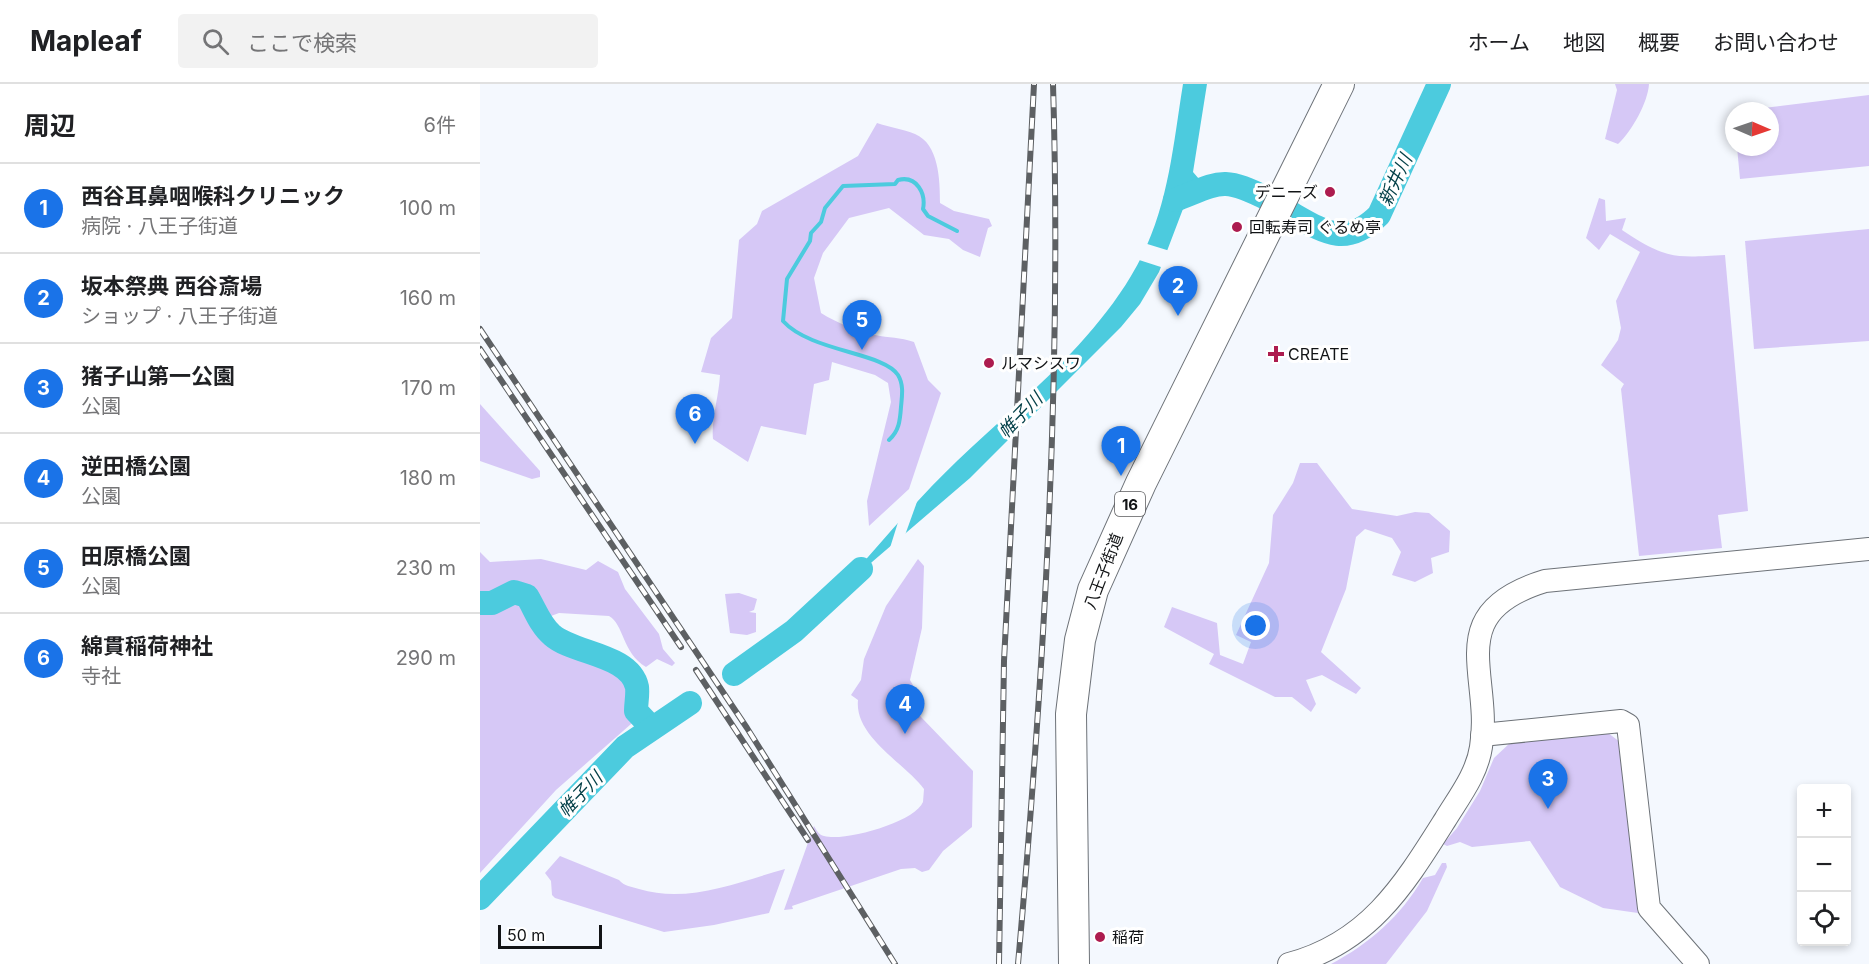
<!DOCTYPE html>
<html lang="ja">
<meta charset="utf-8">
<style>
:root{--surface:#fff;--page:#f2f2f2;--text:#202124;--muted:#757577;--line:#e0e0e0;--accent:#1a73e8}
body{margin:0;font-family:Inter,"Noto Sans JP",sans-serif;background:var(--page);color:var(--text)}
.controls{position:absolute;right:18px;bottom:18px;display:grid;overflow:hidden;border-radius:6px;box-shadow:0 3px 9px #0003}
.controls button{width:54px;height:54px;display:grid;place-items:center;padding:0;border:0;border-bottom:2px solid var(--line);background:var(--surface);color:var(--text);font:30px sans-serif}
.compass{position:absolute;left:1245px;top:18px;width:54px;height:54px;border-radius:50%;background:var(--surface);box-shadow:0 3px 9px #0003;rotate:92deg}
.scale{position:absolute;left:18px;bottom:15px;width:104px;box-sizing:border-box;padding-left:6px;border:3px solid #121416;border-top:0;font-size:16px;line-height:21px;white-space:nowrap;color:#121416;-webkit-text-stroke:4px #fff;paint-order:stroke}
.you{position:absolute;left:776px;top:542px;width:21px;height:21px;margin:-15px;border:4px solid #fff;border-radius:50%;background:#1a73e8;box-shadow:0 0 0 9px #1a73e833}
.badge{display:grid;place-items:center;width:39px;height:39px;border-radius:50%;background:var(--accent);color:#fff;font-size:20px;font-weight:700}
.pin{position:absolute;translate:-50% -50px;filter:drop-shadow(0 2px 3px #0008)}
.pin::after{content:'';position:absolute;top:32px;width:21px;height:18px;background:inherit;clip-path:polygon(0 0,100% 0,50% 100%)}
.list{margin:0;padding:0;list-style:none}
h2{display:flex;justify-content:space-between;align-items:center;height:78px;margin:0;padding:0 24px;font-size:26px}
h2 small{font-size:20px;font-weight:400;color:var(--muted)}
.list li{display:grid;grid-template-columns:39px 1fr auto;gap:18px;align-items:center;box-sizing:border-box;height:90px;padding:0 24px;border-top:2px solid var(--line)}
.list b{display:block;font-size:22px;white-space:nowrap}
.list p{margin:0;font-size:20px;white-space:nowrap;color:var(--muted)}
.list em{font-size:20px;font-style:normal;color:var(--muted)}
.icon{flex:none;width:33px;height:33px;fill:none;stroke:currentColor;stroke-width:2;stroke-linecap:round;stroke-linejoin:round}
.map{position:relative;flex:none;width:1389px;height:880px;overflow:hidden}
header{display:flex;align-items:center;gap:36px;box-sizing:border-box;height:84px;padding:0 30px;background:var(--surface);border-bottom:2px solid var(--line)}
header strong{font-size:28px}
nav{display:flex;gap:33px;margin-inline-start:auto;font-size:21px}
.search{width:420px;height:54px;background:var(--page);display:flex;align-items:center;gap:15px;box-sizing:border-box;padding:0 21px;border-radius:6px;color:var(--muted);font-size:22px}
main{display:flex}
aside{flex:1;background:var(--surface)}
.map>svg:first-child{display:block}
</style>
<header>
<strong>Mapleaf</strong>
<div class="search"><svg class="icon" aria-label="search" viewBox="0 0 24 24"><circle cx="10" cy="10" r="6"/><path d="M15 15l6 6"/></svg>ここで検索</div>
<nav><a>ホーム</a><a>地図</a><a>概要</a><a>お問い合わせ</a></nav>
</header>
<main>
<aside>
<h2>周辺<small>6件</small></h2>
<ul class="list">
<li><span class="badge">1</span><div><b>西谷耳鼻咽喉科クリニック</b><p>病院 · 八王子街道</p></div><em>100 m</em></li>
<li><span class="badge">2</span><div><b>坂本祭典 西谷斎場</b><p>ショップ · 八王子街道</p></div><em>160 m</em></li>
<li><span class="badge">3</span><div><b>猪子山第一公園</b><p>公園</p></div><em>170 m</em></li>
<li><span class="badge">4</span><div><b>逆田橋公園</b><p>公園</p></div><em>180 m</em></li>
<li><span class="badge">5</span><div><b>田原橋公園</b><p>公園</p></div><em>230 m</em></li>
<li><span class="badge">6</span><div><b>綿貫稲荷神社</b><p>寺社</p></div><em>290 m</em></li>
</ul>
</aside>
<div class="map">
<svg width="1389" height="880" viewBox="0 0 1389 880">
<rect width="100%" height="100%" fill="#f4f8fe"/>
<g fill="#d6c8f6">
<path d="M 1135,0 L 1169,0 C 1168,18 1152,47 1138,60 L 1125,55 L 1137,6 Z"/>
<path d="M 1389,11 L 1389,82 L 1260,95 L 1257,63 L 1290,63 L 1290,27 L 1260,27 Z"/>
<path d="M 397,39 C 409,43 423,45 435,50 C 459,60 460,96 460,119 L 474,127 L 509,135 L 512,142 L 508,144 L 500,173 L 483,166 L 469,155 L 444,151 L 409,124 L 369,134 L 343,169 L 334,194 L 341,229 C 357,239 377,247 395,251 C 409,254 420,253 434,258 L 448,296 L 461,309 L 429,405 L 389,442 L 387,417 L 411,318 L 408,299 L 395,291 L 352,278 L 349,296 L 334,300 L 326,351 L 281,342 L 268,378 L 233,355 C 231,336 239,312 240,291 L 221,288 L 231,254 L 252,234 L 259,156 L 277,140 L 282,127 L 378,72 Z"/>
<path d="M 1119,114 L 1125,116 L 1126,137 L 1146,134 L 1142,146 C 1186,175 1193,174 1245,171 L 1268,427 L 1238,431 L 1242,464 L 1159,472 L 1141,305 L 1144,300 L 1121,281 L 1138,256 L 1141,244 L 1136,217 L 1160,168 L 1130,150 L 1119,166 L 1106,154 Z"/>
<path d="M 1389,145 L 1389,257 L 1274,265 L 1265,157 Z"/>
<path d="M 0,320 L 60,387 L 60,393 L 52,395 L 0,377 Z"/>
<path d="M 820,379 L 837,379 L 872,425 L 917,432 L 935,428 L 949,429 L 970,447 L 969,468 L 951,474 L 953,489 L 935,498 L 912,491 L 921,468 L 912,454 L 885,445 L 876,453 L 866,505 L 841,568 L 881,604 L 876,610 L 842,591 L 826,596 L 836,620 L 831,628 L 812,613 L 795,613 L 729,580 L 734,570 L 684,543 L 692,523 L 737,539 L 740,571 L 763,580 L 771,558 L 756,551 L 789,479 L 793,431 L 813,399 Z"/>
<path d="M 0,468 L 10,478 L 61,475 L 106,486 L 118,477 L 138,488 L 145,505 L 179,550 L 183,565 L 195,579 L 192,582 L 177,575 L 166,583 C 142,569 144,540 129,532 L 79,529 L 71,532 C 67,552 82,562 98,569 L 104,560 C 137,570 172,596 159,633 L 76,706 L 0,789 Z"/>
<path d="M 438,475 L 444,482 L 442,544 L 430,596 L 434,603 L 425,611 L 441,633 L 493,687 L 492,743 L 463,767 L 449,786 L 442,788 L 435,784 L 421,785 L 312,822 L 313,825 L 304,826 L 334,742 C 337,747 339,751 344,752 C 365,758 435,738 443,718 L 444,705 C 426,680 374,653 378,616 L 371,611 L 381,596 L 384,575 L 406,522 Z"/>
<path d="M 259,509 L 277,515 L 274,526 L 269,528 L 276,529 L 276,548 L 267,551 L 250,549 L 245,510 Z"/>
<path d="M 1128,649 L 1140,658 L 1158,829 L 1123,824 L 1080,803 L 1050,757 L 992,763 L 980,758 L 967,762 L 963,760 L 977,744 L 1000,707 L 1014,674 L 1031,658 Z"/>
<path d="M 80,772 L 139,796 C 144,802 152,803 159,805 C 208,820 258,798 305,785 L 289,829 L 234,841 L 184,848 L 75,814 L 72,811 L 71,797 L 65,789 Z"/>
<path d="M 962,779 L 966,779 L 967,783 L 947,827 L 906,880 L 851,880 C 889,860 921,832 943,794 L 955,791 Z"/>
</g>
<path fill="#4ccbde" d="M 703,0 L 727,0 L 713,88 L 719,95 L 714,117 L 706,117 L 679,188 L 660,220 L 641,243 L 490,394 L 357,508 C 396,465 434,418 477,377 C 537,320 608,264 651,192 C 688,131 692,68 703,0 Z"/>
<g fill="#f4f8fe">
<path d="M 664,159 L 690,167 L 684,184 L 656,175 Z"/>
<path d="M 438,415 L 424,454 L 409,467 L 419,435 Z"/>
</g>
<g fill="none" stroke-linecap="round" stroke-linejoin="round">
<path stroke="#4ccbde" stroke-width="4" d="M 409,356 C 419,347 420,337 421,323 C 422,312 424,301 418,291 C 403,268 331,268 303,237 L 307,195 L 330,157 L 331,149 L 341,138 L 345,124 L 363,102 L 415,100 L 418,96 C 437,91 446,110 443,125 L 448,132 L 477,147"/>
<g stroke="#4ccbde" stroke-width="24">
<path d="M 695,116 C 741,98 742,92 788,115"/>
<path d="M 809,128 C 844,148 866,164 899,131 L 959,0"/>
<path d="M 0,519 L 12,519 L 34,508 L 47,512 C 55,525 60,541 72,551 C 93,570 150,570 157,603 C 158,611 156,619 156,627 L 172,644"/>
<path d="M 254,590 L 314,547 L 381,485"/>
<path d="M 0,814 L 145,663 L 210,619"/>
</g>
<defs>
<g id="secondary">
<path d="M 1002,651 L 1141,637 L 1148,641 L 1169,824 L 1218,880"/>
<path d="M 809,880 C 889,859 924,801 965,736 C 979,713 997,690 1001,663 C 1013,591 960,529 1065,497 L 1389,465"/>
</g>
<path id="highway" d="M 594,880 L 591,630 L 600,556 L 613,506 L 661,399 L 859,0"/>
</defs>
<use href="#secondary" stroke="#6d7278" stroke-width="24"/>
<use href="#highway" stroke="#6d7278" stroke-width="32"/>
<use href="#secondary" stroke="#fff" stroke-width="22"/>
<use href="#highway" stroke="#fff" stroke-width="30"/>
<defs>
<g id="rail">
<path d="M 0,245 L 267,644 L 415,880"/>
<path d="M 0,265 L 201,563"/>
<path d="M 216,586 L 328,756"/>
<path d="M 519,880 L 524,577 L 554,0"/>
<path d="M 538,880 C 564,588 582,294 573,0"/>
</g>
</defs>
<use href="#rail" stroke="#5d6063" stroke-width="6"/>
<use href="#rail" stroke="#fff" stroke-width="4" stroke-dasharray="11" stroke-linecap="butt"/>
</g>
<g fill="#ad1c4f" stroke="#fff" stroke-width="2">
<circle cx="850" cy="108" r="6"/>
<circle cx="757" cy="143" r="6"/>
<path d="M793 261h6v6h6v6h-6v6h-6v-6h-6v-6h6z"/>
<circle cx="509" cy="279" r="6"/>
<circle cx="620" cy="853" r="6"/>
</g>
<g text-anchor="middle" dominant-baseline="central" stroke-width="6" stroke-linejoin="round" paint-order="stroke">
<rect fill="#fff" stroke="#595a5c" stroke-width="1.5" x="635" y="408" width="30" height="24" rx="4.5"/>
<g font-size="15" font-weight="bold" fill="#121416">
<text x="650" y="420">16</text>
</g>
<g font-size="16" fill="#121416" stroke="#fff" text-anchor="start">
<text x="838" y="108" text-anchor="end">デニーズ</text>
<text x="769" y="143">回転寿司 ぐるめ亭</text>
<text x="808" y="270">CREATE</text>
<text x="521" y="279">ルマシスワ</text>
<text x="632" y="853">稲荷</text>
</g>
<g font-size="16" fill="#121416" stroke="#fff">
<text transform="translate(623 487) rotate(-69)">八王子街道</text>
</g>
<g font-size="18" font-style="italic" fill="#023f47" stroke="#fff">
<text transform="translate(915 96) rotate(-65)">新井川</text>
<text transform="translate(540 331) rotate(-46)">帷子川</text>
<text transform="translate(100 710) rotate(-46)">帷子川</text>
</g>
</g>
</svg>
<div class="controls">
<button>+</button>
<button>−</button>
<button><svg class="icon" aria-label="locate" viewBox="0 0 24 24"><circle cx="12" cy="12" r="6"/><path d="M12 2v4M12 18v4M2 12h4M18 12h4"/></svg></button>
</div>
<svg class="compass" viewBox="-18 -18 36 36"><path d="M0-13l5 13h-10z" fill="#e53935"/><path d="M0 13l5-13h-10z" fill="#757577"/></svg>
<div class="scale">50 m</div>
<div class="you"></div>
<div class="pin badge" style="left:641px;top:392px">1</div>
<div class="pin badge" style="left:698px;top:232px">2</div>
<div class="pin badge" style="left:1068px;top:725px">3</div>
<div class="pin badge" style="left:425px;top:650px">4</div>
<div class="pin badge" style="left:382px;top:266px">5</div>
<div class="pin badge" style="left:215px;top:360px">6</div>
</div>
</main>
